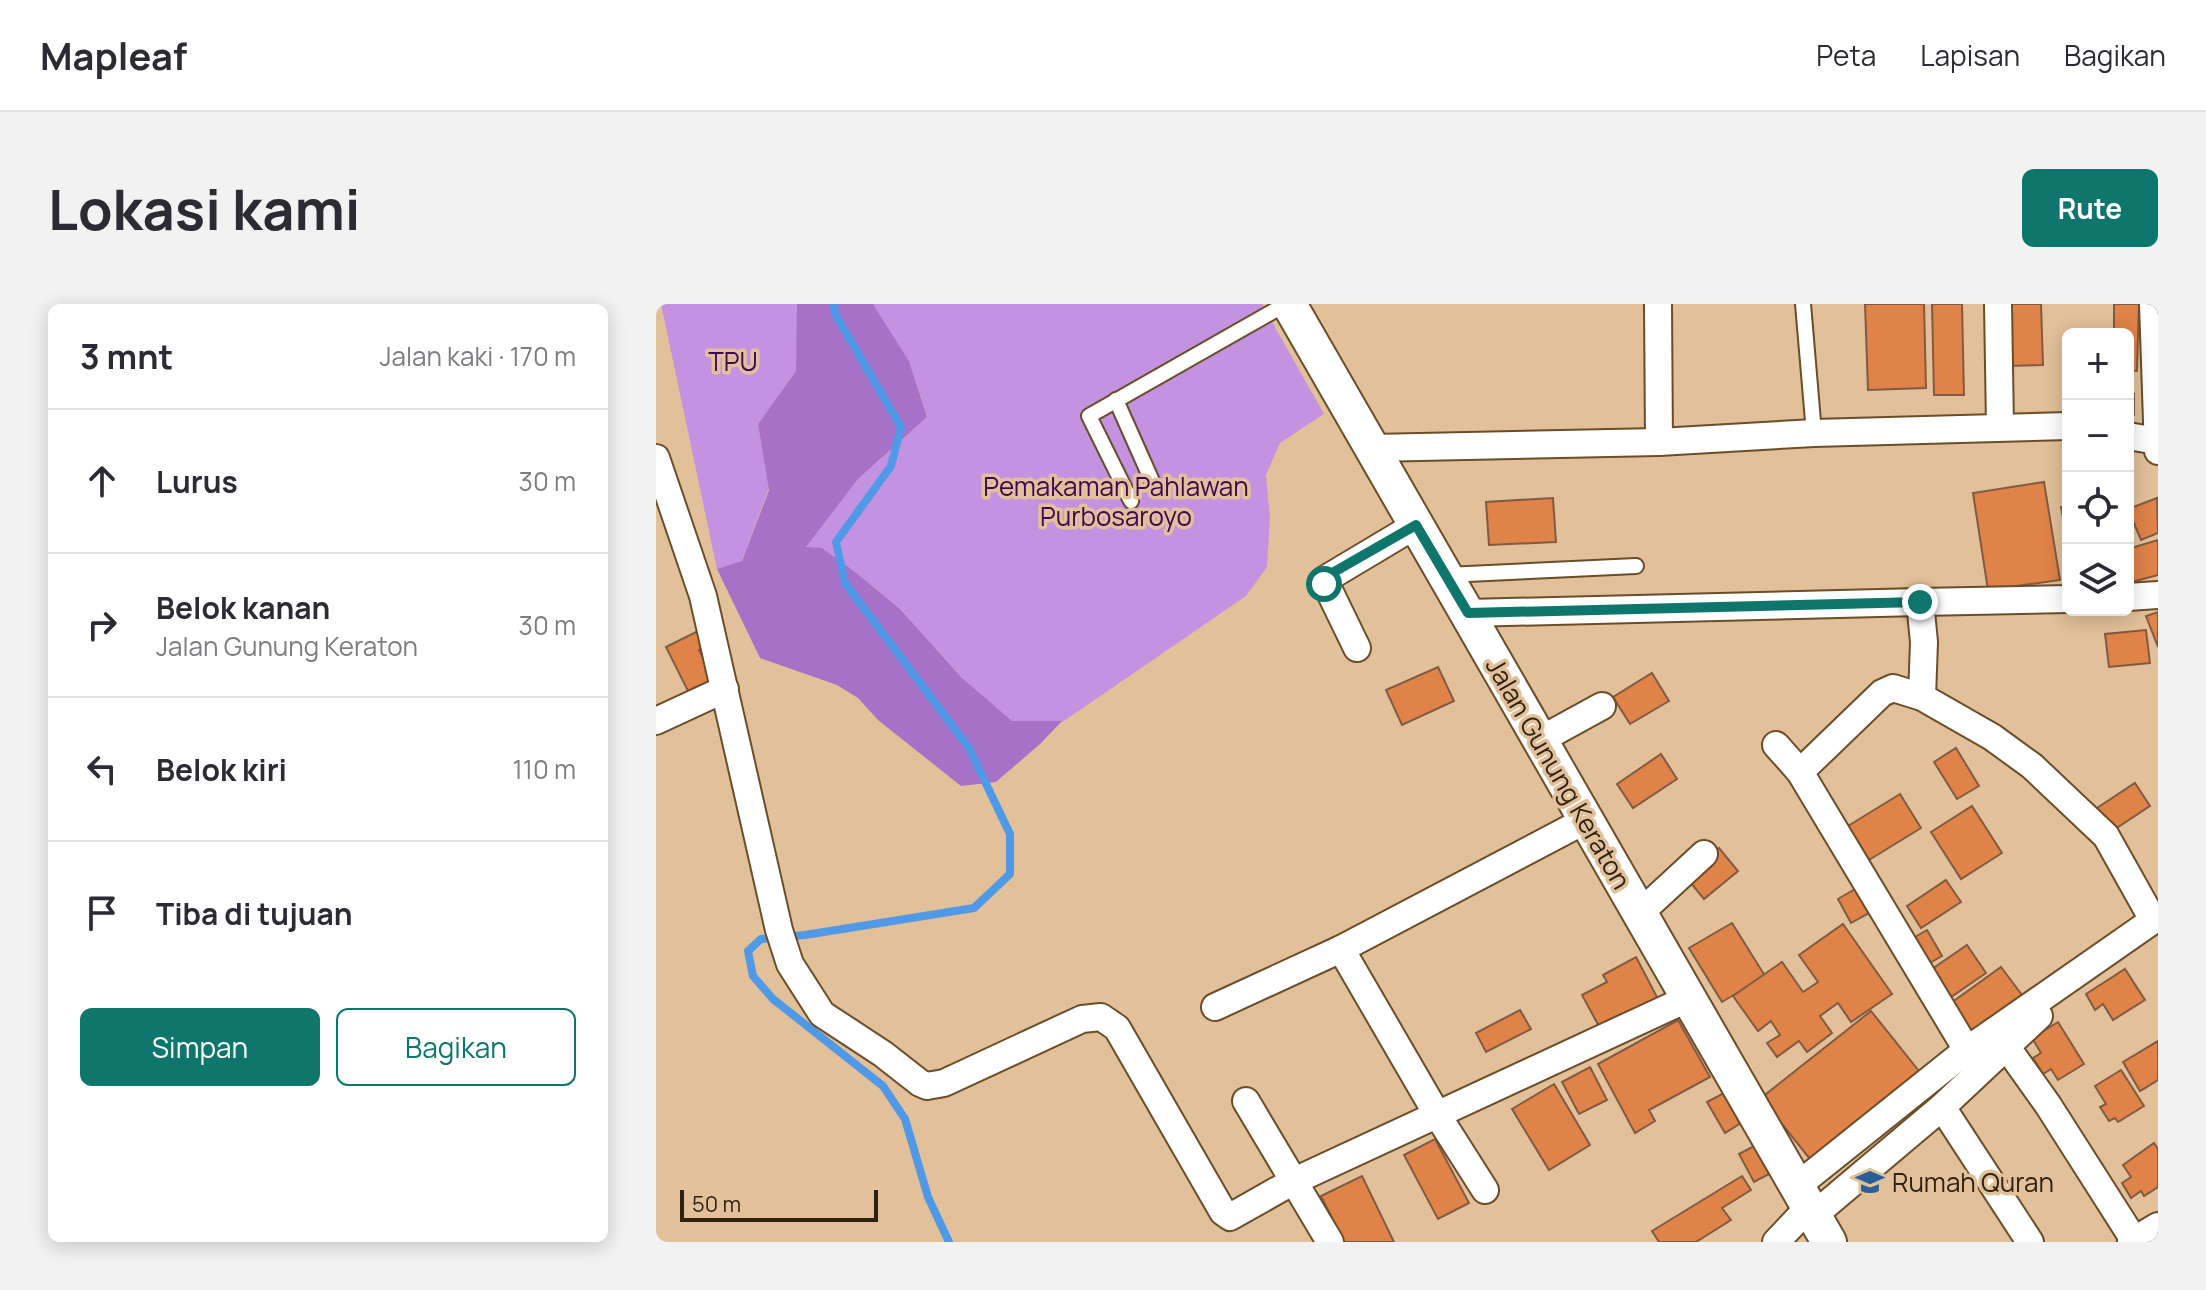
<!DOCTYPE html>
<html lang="id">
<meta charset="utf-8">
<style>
:root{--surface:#fff;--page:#f2f2f3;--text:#2b2b33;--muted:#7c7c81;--line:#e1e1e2;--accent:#0f766e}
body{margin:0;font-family:Manrope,sans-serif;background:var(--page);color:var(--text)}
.controls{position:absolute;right:24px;top:24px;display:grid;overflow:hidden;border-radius:12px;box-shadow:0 4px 20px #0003}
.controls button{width:72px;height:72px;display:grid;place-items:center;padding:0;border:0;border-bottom:2px solid var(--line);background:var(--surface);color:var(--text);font:40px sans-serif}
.scale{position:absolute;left:24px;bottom:20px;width:198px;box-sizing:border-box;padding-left:8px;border:4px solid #2f2213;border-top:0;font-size:22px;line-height:28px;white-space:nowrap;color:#2f2213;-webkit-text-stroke:6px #e2c19a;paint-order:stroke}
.stop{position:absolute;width:24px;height:24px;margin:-18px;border:6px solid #0f766e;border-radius:50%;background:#fff}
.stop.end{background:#0f766e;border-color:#fff;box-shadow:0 2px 8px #0008}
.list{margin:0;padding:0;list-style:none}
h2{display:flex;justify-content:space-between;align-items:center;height:104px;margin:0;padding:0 32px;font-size:34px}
h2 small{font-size:26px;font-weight:400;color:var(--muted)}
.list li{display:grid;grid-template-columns:52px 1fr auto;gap:24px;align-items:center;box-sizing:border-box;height:144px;padding:0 32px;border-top:2px solid var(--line)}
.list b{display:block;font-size:30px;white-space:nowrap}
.list p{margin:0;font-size:26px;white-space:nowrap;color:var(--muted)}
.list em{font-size:26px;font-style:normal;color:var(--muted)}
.actions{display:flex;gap:16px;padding:24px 32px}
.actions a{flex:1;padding:18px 0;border:2px solid var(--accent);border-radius:12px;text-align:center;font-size:28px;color:var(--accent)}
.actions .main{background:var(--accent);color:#fff}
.icon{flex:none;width:44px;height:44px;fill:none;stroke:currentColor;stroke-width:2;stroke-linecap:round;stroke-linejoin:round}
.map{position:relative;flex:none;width:1502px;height:938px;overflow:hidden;border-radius:12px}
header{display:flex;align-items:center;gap:48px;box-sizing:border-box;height:112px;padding:0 40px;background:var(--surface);border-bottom:2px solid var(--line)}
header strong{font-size:38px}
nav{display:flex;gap:44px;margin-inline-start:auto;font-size:28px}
.intro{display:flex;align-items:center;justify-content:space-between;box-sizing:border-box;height:192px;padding:0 48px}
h1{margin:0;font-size:56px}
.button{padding:20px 36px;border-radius:12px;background:var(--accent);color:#fff;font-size:28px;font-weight:700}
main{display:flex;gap:48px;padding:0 48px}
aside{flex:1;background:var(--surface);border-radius:12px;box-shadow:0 4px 20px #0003}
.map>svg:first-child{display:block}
</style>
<header>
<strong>Mapleaf</strong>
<nav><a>Peta</a><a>Lapisan</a><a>Bagikan</a></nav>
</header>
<div class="intro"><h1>Lokasi kami</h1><a class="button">Rute</a></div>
<main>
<aside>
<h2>3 mnt<small>Jalan kaki · 170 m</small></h2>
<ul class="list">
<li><svg class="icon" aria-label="ahead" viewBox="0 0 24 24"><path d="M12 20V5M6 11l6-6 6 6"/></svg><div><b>Lurus</b></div><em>30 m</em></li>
<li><svg class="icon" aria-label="right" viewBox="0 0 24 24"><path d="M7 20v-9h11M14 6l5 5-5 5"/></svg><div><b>Belok kanan</b><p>Jalan Gunung Keraton</p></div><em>30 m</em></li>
<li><svg class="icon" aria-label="left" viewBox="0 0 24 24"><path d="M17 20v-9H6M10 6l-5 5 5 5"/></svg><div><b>Belok kiri</b></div><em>110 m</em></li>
<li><svg class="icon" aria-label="arrive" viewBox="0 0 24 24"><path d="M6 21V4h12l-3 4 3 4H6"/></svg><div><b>Tiba di tujuan</b></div></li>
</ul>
<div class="actions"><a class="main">Simpan</a><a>Bagikan</a></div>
</aside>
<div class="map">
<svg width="1502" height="938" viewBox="0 0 1502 938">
<rect width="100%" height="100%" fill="#e2c19a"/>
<g fill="#c393e2">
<path d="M 5,0 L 142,0 L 140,67 L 102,120 L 113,184 L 85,259 L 61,265 Z"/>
<path d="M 217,0 L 606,0 L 668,110 L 624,139 L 610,171 L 614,214 L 611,263 L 590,292 L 408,417 L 356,417 L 308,376 L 244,305 L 198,267 L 166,244 L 149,244 L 202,175 L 271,113 L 253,57 Z"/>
</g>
<path fill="#a671c6" d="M 141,0 L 217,0 L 253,57 L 271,113 L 202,175 L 150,243 L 166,244 L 198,267 L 244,305 L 306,374 L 356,417 L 406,417 L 384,440 L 340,478 L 305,482 L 222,416 L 202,394 L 181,381 L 104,354 L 61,265 L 86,257 L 113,186 L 102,120 L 140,67 Z"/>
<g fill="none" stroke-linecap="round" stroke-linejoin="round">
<path stroke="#5099e6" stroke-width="8" d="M 178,0 L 179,10 L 245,123 L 235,162 L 180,238 L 189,279 L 313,444 L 354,530 L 354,570 L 318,604 L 149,631 L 105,635 L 92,647 L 97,672 L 117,695 L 227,782 L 249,815 L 272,893 L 293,938"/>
</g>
<g fill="#df8348" stroke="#825a42" stroke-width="2">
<path d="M 1209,0 L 1268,0 L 1270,84 L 1212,86 Z"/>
<path d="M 1276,0 L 1306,0 L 1308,91 L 1278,91 Z"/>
<path d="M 1348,0 L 1385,0 L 1387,61 L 1350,62 Z"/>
<path d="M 1458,0 L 1483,0 L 1481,67 L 1472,66 L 1472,30 L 1458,30 Z"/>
<path d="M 1412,42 L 1412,78 L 1409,78 L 1407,43 Z"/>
<path d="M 1478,90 L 1478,111 L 1472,111 L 1472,91 Z"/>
<path d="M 1388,178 L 1404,276 L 1332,286 L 1317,189 Z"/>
<path d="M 897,194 L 900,238 L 833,241 L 830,198 Z"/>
<path d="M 1501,194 L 1502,229 L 1485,236 L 1472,205 Z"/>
<path d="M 1412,202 L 1412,234 L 1411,234 L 1405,203 Z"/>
<path d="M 1502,236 L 1502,271 L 1476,278 L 1472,267 L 1472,245 Z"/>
<path d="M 1502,308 L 1502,343 L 1490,312 Z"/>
<path d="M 50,323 L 58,339 L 43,346 L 58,375 L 32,387 L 10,343 Z"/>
<path d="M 1490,326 L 1494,359 L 1453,363 L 1449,330 Z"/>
<path d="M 782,363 L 798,397 L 746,421 L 730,386 Z"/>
<path d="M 996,369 L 1013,397 L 974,420 L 957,393 Z"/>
<path d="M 1300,444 L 1323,482 L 1301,495 L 1278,458 Z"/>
<path d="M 1005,450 L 1021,475 L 977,504 L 961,480 Z"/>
<path d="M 1479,479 L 1494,502 L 1456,527 L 1441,504 Z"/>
<path d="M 1244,490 L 1265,524 L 1213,556 L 1192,522 Z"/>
<path d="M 1316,502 L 1346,549 L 1305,575 L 1275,528 Z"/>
<path d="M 1063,544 L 1082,567 L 1048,595 L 1030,573 Z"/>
<path d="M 1290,576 L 1305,598 L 1265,624 L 1251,602 Z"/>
<path d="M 1199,585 L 1213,609 L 1195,619 L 1182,595 Z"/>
<path d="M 1076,619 L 1109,672 L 1066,698 L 1033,644 Z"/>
<path d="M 1187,620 L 1236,690 L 1195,718 L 1182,699 L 1164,712 L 1176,729 L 1151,748 L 1143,737 L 1121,753 L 1111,739 L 1124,731 L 1115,717 L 1102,727 L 1077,692 L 1126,658 L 1147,688 L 1162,678 L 1143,651 Z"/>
<path d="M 1271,626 L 1286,652 L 1267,663 L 1252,637 Z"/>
<path d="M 1311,641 L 1330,669 L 1295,693 L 1276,665 Z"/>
<path d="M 980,653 L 1002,695 L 945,726 L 926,691 L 951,678 L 947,671 Z"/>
<path d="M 1345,663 L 1366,691 L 1316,728 L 1295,699 Z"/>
<path d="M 1469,665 L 1489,696 L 1457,716 L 1447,700 L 1439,706 L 1430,690 Z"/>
<path d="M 864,706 L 875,725 L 830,748 L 820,729 Z"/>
<path d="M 1215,707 L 1267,772 L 1158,860 L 1105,794 Z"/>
<path d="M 1022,716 L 1054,773 L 993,806 L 999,817 L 979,829 L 942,760 Z"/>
<path d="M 1402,718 L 1428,760 L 1402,776 L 1395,765 L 1387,770 L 1377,754 L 1385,749 L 1376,734 Z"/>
<path d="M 1502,737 L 1502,776 L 1484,787 L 1467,758 Z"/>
<path d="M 934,763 L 951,796 L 923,810 L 906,778 Z"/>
<path d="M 1465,766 L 1488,802 L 1462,818 L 1459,814 L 1453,817 L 1444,803 L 1450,800 L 1439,782 Z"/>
<path d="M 898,780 L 934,841 L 893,866 L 856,805 Z"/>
<path d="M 1068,789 L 1085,819 L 1069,829 L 1051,798 Z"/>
<path d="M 779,835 L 813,899 L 782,915 L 748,851 Z"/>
<path d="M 1498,839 L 1502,845 L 1502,883 L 1488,892 L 1485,887 L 1475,894 L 1466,879 L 1475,873 L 1467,861 Z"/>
<path d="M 1100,841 L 1115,869 L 1098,878 L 1083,850 Z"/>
<path d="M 706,872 L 738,938 L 688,938 L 665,892 Z"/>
<path d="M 1086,872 L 1095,886 L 1066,904 L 1075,916 L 1040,938 L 1003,938 L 996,927 Z"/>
</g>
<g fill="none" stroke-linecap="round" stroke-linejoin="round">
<defs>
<g id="service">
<path d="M 1147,0 L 1158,129"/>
<path d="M 460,96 L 496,177"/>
<path d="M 475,197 L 433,112 L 630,0"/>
<path d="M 790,271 L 980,262"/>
</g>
<g id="minor">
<path d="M 1002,0 L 1003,138"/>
<path d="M 1342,0 L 1344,123"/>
<path d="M 1497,0 L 1502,147"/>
<path d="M 1472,132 L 1501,137"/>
<path d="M 716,144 L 1003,138 L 1158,129 L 1412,122"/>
<path d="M 0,154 L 47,292 L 123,626 L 134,660 L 166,710 L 227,750 L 264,779 L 271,782 L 288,779 L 426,715 L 445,713 L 461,724 L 567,908 L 574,913 L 636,878 L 1033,694"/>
<path d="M 1472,293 L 1502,291"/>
<path d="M 1412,295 L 1264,298 L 1268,338 L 1266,393 L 1336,433 L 1376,462 L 1450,532 L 1497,616"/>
<path d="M 812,309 L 1264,298"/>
<path d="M 701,344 L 668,276 L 760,221"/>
<path d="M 0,417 L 69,385"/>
<path d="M 884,436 L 946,402"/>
<path d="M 1120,441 L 1144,468 L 1311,746"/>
<path d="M 1144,468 L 1226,389 L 1237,384 L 1266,393"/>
<path d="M 984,609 L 1048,550"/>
<path d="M 685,645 L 782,812 L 829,886"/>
<path d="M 559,703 L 685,645 L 930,516"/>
<path d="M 1350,742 L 1392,801 L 1478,936"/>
<path d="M 590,797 L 674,938"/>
<path d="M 1141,882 L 1311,746 L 1502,613"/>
<path d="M 1158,911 L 1286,803"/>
<path d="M 1120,938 L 1153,903"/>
<path d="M 1374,938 L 1286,803 L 1383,712"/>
<path d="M 1475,938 L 1502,922"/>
</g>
<path id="tertiary" d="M 633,0 L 1173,938"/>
</defs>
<use href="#service" stroke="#6a4d29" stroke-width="18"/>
<use href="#minor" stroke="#6a4d29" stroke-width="30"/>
<use href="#tertiary" stroke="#6a4d29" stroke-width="38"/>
<use href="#service" stroke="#fff" stroke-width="14"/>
<use href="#minor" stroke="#fff" stroke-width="26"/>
<use href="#tertiary" stroke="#fff" stroke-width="34"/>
</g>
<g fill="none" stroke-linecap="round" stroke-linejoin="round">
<path stroke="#0f766e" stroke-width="10" d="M 668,280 L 671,272 L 760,221 L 812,309 L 1264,298"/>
</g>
<defs>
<symbol id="school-bare" viewBox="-9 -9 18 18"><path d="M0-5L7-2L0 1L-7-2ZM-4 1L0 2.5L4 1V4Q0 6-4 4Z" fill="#285f97" stroke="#e2c19a" stroke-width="2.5" paint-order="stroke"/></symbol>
</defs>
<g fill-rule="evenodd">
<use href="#school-bare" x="1194" y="858" width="40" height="40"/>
</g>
<g text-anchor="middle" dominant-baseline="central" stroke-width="7" stroke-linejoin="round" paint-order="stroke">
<g font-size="26" fill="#3e0657" stroke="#e2c19a">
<text x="77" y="57">TPU</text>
<text x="460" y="182">Pemakaman Pahlawan<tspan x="460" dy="30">Purbosaroyo</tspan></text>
</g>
<g font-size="26" fill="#2f2213" stroke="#e2c19a">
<text transform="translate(903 469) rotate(60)">Jalan Gunung Keraton</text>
</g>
<g font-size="26" fill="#2f2213" stroke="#e2c19a" text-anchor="start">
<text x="1236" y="878">Rumah Quran</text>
</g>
</g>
</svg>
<div class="controls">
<button>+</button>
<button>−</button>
<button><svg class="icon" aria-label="locate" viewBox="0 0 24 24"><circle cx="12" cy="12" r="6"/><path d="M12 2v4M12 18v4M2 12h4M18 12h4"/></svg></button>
<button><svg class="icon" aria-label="layers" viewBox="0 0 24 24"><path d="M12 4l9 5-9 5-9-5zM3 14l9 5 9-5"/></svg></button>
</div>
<div class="scale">50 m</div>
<div class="stop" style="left:668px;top:280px"></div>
<div class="stop end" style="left:1264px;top:298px"></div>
</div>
</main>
